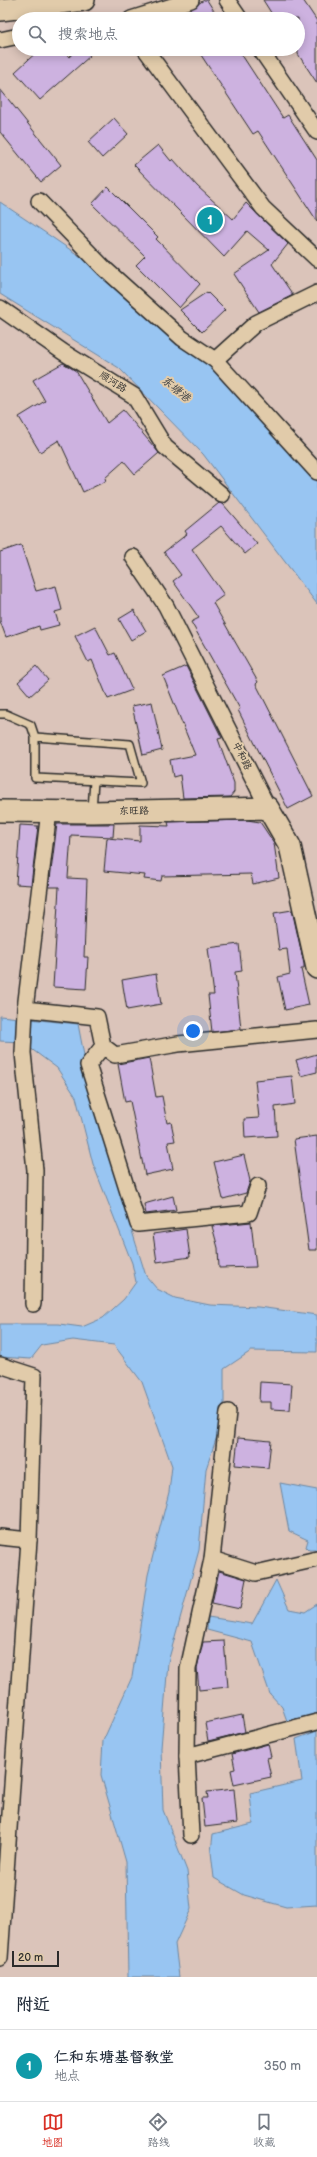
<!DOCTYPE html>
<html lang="zh">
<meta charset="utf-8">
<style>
:root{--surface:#fff;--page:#f2f2f3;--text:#1f2937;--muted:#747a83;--line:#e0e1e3;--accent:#d93025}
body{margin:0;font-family:"Balsamiq Sans","LXGW WenKai TC",sans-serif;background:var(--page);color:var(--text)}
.scale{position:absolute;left:12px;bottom:10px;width:47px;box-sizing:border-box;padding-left:4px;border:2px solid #2b2b2b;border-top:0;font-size:11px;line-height:14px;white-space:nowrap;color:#2b2b2b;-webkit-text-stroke:3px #e1cbaa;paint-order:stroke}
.you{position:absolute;left:193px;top:1031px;width:14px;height:14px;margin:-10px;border:3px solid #fff;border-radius:50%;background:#1a73e8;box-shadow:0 0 0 6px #1a73e833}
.badge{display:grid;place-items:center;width:26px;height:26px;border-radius:50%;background:var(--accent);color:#fff;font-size:13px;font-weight:700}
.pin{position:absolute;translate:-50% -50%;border:2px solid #fff;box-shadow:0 1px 4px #0006}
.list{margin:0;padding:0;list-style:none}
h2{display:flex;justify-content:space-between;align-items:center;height:52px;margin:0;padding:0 16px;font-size:17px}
h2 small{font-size:13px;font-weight:400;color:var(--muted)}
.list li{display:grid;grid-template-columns:26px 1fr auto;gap:12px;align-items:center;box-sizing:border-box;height:72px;padding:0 16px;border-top:1px solid var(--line)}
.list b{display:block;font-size:15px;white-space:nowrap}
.list p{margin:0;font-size:13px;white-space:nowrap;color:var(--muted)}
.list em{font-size:13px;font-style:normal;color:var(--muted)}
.icon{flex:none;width:22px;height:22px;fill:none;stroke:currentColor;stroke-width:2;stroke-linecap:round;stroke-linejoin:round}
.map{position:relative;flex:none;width:317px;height:1977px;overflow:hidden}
.search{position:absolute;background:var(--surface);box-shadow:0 2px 10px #0003;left:12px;right:12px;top:12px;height:44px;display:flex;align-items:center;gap:10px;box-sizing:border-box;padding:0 14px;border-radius:22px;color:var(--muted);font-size:15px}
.sheet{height:124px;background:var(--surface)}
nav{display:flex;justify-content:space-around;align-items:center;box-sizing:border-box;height:56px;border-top:1px solid var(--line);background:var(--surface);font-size:11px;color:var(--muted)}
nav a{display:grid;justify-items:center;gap:2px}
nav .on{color:var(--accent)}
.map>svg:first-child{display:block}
</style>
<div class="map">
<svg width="317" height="1977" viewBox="0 0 317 1977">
<rect width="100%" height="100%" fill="#dbc4ba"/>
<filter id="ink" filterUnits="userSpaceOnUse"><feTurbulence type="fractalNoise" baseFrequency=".025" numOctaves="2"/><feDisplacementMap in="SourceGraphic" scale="8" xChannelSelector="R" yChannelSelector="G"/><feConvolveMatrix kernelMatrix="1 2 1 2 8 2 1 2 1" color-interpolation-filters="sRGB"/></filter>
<g filter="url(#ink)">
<g fill="#98c5f2" stroke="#6c87a2">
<path d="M 0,202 L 165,314 L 317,469 L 317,604 L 203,454 L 119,368 L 0,294 Z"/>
<path d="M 0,1016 L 78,1024 C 93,1110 120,1192 146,1276 L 157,1289 L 175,1298 L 210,1305 L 258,1307 L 317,1315 L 317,1352 L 251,1351 L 224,1369 L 224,1415 L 206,1469 L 199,1550 L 168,1662 L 161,1748 L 163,1810 L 187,1871 L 191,1909 L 175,1944 L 179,1977 L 128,1977 L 126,1862 L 101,1775 L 103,1741 L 132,1677 L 148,1575 L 169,1492 L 172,1466 L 142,1382 L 114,1345 L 73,1340 L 42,1345 L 31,1359 L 0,1357 L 0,1324 L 59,1324 L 82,1327 L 103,1318 L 124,1299 L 136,1282 L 132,1263 L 93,1164 L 76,1097 L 57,1068 L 22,1042 L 0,1041 Z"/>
<path d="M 280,1483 L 317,1490 L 317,1550 L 309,1550 L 306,1547 L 308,1540 L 289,1531 Z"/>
<path d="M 276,1580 L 289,1609 L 305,1612 L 317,1604 L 317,1715 L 287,1721 L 282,1707 L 270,1694 L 252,1642 L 207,1630 L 208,1617 L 252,1624 Z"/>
<path d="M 317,1731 L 317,1905 L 286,1907 L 244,1895 L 214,1878 L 211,1852 L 213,1834 L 253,1824 L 250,1793 L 302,1781 L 296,1739 Z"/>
</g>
<g fill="#cdb2e0" stroke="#2b2b2b">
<path d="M 204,0 L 207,0 L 219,19 L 175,19 Z"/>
<path d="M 263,0 L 303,0 L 317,21 L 317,83 L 298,54 L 298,19 L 275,19 Z"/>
<path d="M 40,49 L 62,49 L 69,57 L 78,49 L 84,49 L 90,56 L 40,100 L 15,72 Z"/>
<path d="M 197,49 L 238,49 L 283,118 L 288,115 L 317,160 L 317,221 L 258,131 L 253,134 Z"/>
<path d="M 0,89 L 61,165 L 41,182 L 0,132 Z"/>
<path d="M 114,118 L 128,134 L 102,158 L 88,142 Z"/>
<path d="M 158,145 L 171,161 L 173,159 L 197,186 L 233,219 L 246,203 L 288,244 L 272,264 L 293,295 L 259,312 L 234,274 L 269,250 L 247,231 L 224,257 L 134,165 Z"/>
<path d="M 108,187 L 158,237 L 156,239 L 200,284 L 179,308 L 136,265 L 145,256 L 92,204 Z"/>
<path d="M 207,292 L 225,310 L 202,332 L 180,310 Z"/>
<path d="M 63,363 L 76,371 L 107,423 L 123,410 L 159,453 L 135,474 L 124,461 L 105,478 L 106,481 L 83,492 L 59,440 L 40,452 L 19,417 L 45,401 L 33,380 Z"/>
<path d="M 219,503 L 223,504 L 257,544 L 245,554 L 221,526 L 192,549 L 224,595 L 213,603 L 258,682 L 256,684 L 313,796 L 288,809 L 238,710 L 240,709 L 191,622 L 199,618 L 173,581 L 181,575 L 164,552 L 187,534 L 185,531 Z"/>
<path d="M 21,545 L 36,591 L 56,586 L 62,610 L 55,612 L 59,625 L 40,630 L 39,626 L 6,637 L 0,621 L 0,552 Z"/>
<path d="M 134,610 L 146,631 L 131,640 L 119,619 Z"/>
<path d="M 95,626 L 110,655 L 115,653 L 132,690 L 108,699 L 92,660 L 88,662 L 75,636 Z"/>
<path d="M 36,666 L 48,680 L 30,696 L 18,682 Z"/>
<path d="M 186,666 L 222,738 L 218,739 L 234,783 L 234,792 L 230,797 L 183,798 L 180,775 L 173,777 L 170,760 L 195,755 L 163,676 Z"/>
<path d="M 152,702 L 162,750 L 143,755 L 132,706 Z"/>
<path d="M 247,820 L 260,822 L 274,843 L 279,878 L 253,884 L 251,874 L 162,876 L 161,881 L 144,879 L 145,875 L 104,871 L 107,838 L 140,841 L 140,825 L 169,826 L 168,822 Z"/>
<path d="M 57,824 L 114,824 L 113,837 L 71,835 L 68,878 L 87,879 L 84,957 L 88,957 L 86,989 L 53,987 L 59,887 L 49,887 Z"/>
<path d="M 20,825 L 38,826 L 31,885 L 16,884 Z"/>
<path d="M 292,910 L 304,964 L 304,969 L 301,969 L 309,1005 L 285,1010 L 278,977 L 290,974 L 287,949 L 279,950 L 274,913 Z"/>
<path d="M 239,944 L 242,971 L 235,972 L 241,1029 L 212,1032 L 208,995 L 214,995 L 208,948 Z"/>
<path d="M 156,974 L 161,1004 L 127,1010 L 122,980 Z"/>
<path d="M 317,1054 L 317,1072 L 301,1076 L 296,1060 Z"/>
<path d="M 149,1058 L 156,1097 L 162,1096 L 167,1123 L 171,1122 L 175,1141 L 168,1142 L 173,1169 L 145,1175 L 130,1101 L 125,1102 L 118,1064 Z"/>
<path d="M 292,1076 L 295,1104 L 275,1107 L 277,1136 L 245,1138 L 244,1119 L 259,1118 L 255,1080 Z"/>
<path d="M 317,1136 L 317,1250 L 309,1250 L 294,1139 Z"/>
<path d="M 244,1155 L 250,1181 L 246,1193 L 223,1199 L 214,1162 Z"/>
<path d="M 173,1196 L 176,1210 L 146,1214 L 144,1204 Z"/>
<path d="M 251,1222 L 256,1267 L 219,1268 L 218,1248 L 212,1226 Z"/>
<path d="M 186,1229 L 190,1257 L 157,1262 L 153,1234 Z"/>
<path d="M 260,1382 L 292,1384 L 290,1410 L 271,1409 L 271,1402 L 259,1402 Z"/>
<path d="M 238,1438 L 271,1441 L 268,1468 L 235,1465 Z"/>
<path d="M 219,1571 L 246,1579 L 240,1609 L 212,1603 Z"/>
<path d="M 224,1641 L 228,1687 L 199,1690 L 197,1668 L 203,1642 Z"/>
<path d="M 242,1715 L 245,1732 L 208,1741 L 205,1723 Z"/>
<path d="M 268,1744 L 271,1757 L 267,1758 L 271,1777 L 234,1785 L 231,1770 L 235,1769 L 232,1754 Z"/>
<path d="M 234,1789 L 237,1823 L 205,1827 L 202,1798 L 208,1798 L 207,1792 Z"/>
</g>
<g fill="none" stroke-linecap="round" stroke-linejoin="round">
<defs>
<g id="lane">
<path d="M 0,714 L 6,714 L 31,725 L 35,737 L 35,778 L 141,783 L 130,744 L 35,737"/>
<path d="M 92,810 L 94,781"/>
</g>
<g id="street">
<path d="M 227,0 L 240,19"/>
<path d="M 131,19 L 191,0"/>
<path d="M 0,40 L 19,36"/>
<path d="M 145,49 L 263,208 L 317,259"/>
<path d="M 260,49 L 317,132"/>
<path d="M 39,201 L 104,268 L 182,338 L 215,360 L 317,472"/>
<path d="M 0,308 L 63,352 L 134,396 L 165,447 L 222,495"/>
<path d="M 215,360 L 256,323 L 317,293"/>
<path d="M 133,557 L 166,606 L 268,808"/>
<path d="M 25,1009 L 97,1017 L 103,1046 L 88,1065 L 138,1224 L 249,1213 L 258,1186"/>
<path d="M 103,1046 L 115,1055 L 178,1044 L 317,1030"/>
<path d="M 33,1304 L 35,1170 L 23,1053 L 25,1009 L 49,811"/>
<path d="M 0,1365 L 34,1376 L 29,1540 L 0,1958"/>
<path d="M 0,1537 L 29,1540"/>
<path d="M 212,1559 L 256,1573 L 317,1559"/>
<path d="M 187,1756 L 317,1722"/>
<path d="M 191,1835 L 187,1756 L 188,1669 L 212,1559 L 228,1412"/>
</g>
<g id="secondary">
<path d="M 0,10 L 84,0"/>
<path d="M 0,811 L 92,812 L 268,808 L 290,846 L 317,968"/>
</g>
</defs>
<use href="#lane" stroke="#2b2b2b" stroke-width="10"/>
<use href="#street" stroke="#2b2b2b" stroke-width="18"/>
<use href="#secondary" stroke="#2b2b2b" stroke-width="24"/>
<use href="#lane" stroke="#e1cbaa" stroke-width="7"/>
<use href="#street" stroke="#e1cbaa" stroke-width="15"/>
<use href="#secondary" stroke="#e1cbaa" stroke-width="21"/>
</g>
</g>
<g text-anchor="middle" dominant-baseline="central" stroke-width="4" stroke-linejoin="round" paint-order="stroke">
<g font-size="10" fill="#2b2b2b" stroke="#e1cbaa">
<text transform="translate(113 382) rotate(32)">顺河路</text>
<text transform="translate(242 756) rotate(63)">中和路</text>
<text transform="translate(134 811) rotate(-1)">东旺路</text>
</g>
<g font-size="11" font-style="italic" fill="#363a3f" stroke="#e1cbaa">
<text transform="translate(176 389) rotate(39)">东塘港</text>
</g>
</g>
</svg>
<div class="scale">20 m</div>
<div class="you"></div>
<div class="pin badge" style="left:210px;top:220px;background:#0f9aa8">1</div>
<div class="search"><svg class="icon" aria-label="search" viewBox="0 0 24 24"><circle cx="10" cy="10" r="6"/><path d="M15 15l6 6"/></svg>搜索地点</div>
</div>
<section class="sheet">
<h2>附近<small></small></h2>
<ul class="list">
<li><span class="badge" style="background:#0f9aa8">1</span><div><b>仁和东塘基督教堂</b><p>地点</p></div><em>350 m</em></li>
</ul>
</section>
<nav>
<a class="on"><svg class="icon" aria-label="map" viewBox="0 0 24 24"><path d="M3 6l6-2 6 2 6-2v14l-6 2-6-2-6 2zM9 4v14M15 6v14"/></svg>地图</a>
<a><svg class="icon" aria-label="directions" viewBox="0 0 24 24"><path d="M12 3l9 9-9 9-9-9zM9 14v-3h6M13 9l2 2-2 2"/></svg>路线</a>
<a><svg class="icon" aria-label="saved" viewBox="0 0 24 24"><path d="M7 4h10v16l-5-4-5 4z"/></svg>收藏</a>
</nav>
